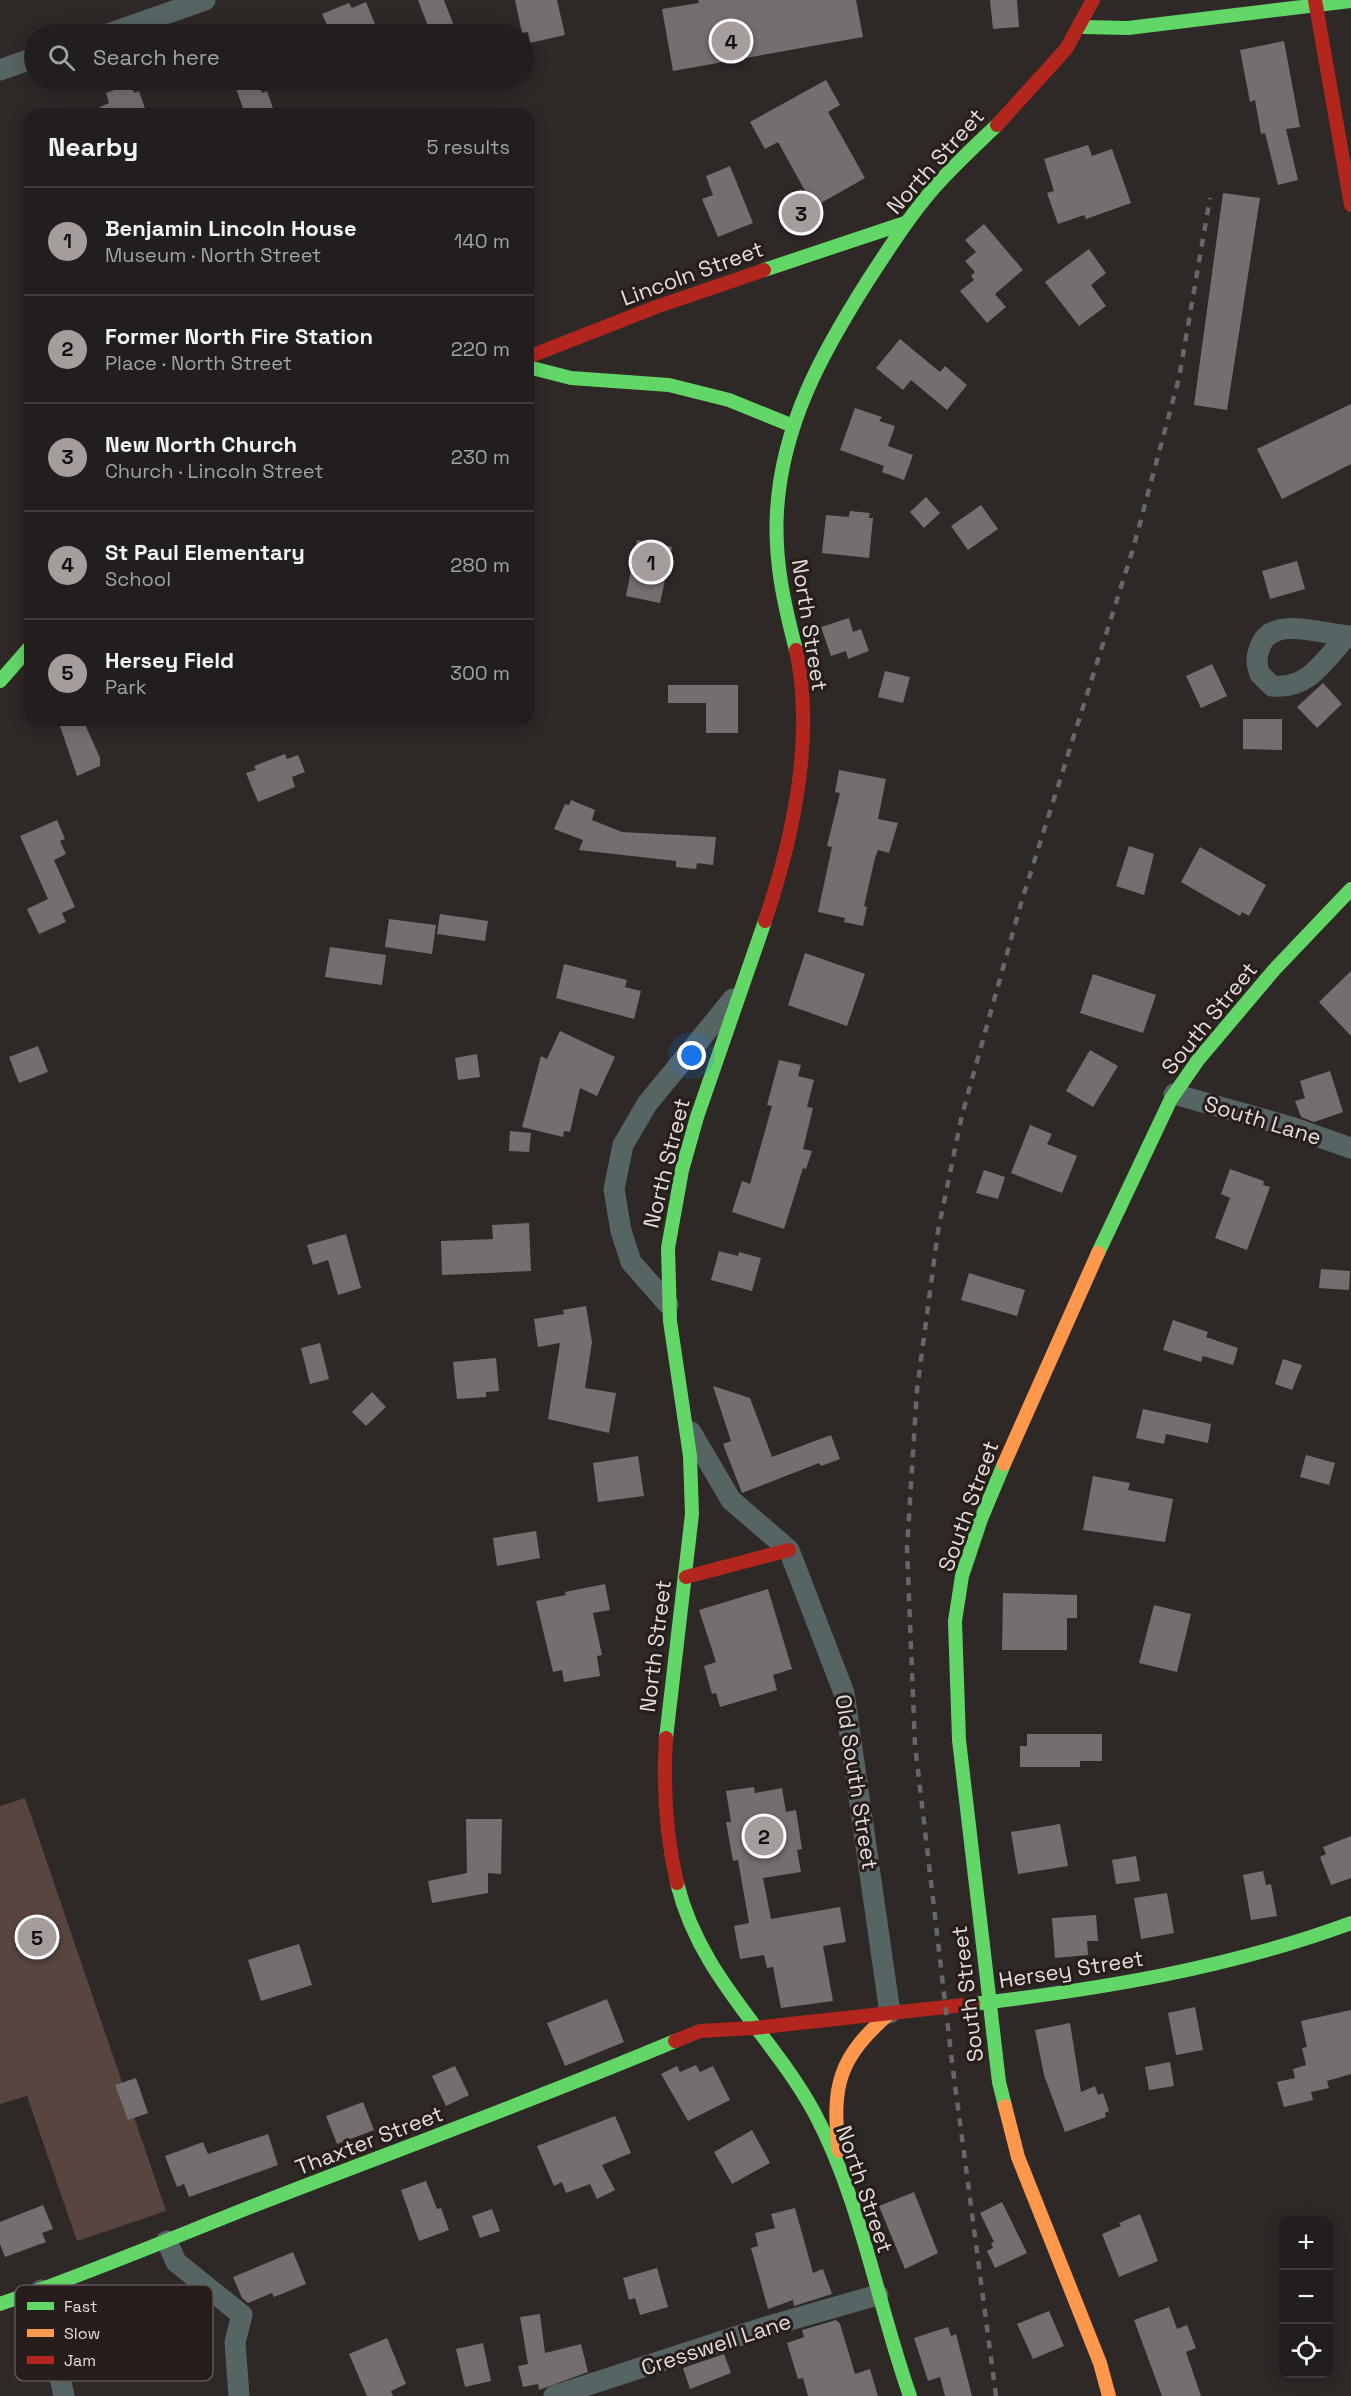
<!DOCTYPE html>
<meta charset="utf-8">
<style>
:root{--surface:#221e1d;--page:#2e2b2a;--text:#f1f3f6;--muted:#a2a2a4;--line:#3f3c3b;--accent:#a49d9b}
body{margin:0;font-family:"Space Grotesk",sans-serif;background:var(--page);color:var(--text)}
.controls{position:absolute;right:18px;bottom:18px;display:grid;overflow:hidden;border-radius:12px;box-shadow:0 3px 15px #0003}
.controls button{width:54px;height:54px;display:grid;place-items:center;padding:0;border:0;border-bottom:2px solid var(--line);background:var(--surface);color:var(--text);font:30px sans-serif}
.you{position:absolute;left:692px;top:1056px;width:21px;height:21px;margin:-15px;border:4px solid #fff;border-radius:50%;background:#1a73e8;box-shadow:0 0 0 9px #1a73e833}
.badge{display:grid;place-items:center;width:39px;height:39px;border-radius:50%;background:var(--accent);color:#111;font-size:20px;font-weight:700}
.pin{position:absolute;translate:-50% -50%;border:3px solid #fff;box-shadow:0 2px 6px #0006}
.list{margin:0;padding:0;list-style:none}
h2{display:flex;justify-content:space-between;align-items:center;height:78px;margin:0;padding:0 24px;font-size:26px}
h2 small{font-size:20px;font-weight:400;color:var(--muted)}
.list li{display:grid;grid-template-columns:39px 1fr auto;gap:18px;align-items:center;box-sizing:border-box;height:108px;padding:0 24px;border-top:2px solid var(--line)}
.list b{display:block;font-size:22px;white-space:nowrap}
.list p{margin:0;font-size:20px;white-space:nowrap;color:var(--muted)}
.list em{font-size:20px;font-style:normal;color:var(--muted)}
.icon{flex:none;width:33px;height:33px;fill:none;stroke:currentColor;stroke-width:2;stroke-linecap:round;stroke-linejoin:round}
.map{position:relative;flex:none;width:1351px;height:2396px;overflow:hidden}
.search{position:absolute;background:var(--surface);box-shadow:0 3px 15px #0003;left:24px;top:24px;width:510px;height:66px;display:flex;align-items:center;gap:15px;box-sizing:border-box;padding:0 21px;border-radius:33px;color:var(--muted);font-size:22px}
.panel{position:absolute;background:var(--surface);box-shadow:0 3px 15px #0003;left:24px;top:108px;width:510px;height:618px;border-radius:18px}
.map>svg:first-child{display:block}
</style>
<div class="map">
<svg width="1351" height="2396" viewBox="0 0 1351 2396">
<rect width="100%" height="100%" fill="#2e2827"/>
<path fill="#58453f" d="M 25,1798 L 166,2211 L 77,2241 L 27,2096 L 0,2104 L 0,1806 Z"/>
<g fill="#746f6e">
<path d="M 418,0 L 444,0 L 457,34 L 431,34 Z"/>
<path d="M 515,0 L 557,0 L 565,35 L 530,43 L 528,32 L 522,33 Z"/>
<path d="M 698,0 L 856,0 L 863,37 L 673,71 L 662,9 L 699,3 Z"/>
<path d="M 990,0 L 1017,0 L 1019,27 L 993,29 Z"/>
<path d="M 366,2 L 379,34 L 331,34 L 322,14 L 349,3 L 352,8 Z"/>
<path d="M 1284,41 L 1300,127 L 1286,129 L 1298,180 L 1278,185 L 1265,133 L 1261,134 L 1255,100 L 1250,102 L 1240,50 Z"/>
<path d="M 233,80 L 257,80 L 262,93 L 267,91 L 275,114 L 245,114 Z"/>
<path d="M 826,80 L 840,105 L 828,112 L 865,178 L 814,207 L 778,142 L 765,149 L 750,122 Z"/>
<path d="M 131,84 L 134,93 L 139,91 L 147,114 L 85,114 L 109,103 L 106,93 Z"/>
<path d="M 1088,145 L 1092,156 L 1112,149 L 1131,203 L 1086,219 L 1084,215 L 1058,224 L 1047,193 L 1054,191 L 1044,159 Z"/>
<path d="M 730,166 L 753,223 L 718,237 L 702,199 L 713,195 L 706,176 Z"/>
<path d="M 1223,193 L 1260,198 L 1227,410 L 1194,405 Z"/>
<path d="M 984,224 L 1023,270 L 995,294 L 1006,307 L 987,323 L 960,291 L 974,280 L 971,276 L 975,272 L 965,261 L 976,252 L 965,240 Z"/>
<path d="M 1089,249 L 1106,273 L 1091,285 L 1106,306 L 1079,326 L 1045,282 Z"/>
<path d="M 900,339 L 940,372 L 945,366 L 967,385 L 947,410 L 911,380 L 903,390 L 876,368 Z"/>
<path d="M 1351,404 L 1351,464 L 1282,499 L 1257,449 Z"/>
<path d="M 855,408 L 882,417 L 879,421 L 895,426 L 888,446 L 913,455 L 904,480 L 882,472 L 884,466 L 840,450 Z"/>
<path d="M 926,497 L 940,513 L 924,528 L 910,512 Z"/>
<path d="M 981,505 L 998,529 L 968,550 L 951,526 Z"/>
<path d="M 850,511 L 870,513 L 869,518 L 873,518 L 869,558 L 822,553 L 826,515 L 849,517 Z"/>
<path d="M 637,540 L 672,547 L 660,603 L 626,596 Z"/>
<path d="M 1297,561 L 1305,589 L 1270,599 L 1262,571 Z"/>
<path d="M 849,618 L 853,632 L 861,629 L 869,651 L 848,659 L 846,651 L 831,656 L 821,627 Z"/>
<path d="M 1212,664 L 1227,696 L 1201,708 L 1186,676 Z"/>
<path d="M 885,671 L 910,677 L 903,703 L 878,697 Z"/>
<path d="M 1323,683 L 1342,704 L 1317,728 L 1297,707 Z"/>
<path d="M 668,685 L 738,685 L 738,733 L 706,733 L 706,703 L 668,703 Z"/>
<path d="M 1243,719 L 1282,719 L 1282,750 L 1243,749 Z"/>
<path d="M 58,720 L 83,720 L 100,758 L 100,766 L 77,776 Z"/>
<path d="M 285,754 L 287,759 L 298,755 L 305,772 L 292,777 L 295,787 L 258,802 L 246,773 L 256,770 L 254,766 Z"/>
<path d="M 839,770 L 886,779 L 878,819 L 898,823 L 889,853 L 878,850 L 875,858 L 864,906 L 867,907 L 863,926 L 844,922 L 845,918 L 818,912 L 832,847 L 827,846 L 840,793 L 835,792 Z"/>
<path d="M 571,800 L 595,810 L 592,820 L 622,832 L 716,837 L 713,865 L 697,863 L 696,869 L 676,867 L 676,861 L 667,860 L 579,850 L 583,840 L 554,829 L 565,804 L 569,805 Z"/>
<path d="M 57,820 L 65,839 L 60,841 L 66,854 L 54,860 L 75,907 L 62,913 L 66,922 L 39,934 L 27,909 L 48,899 L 20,836 Z"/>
<path d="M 1129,846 L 1154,854 L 1144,895 L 1116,886 Z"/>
<path d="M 1200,847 L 1266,885 L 1249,916 L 1242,912 L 1240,916 L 1181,882 Z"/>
<path d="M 440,914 L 488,921 L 485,941 L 437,934 Z"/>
<path d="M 389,919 L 436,925 L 432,954 L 385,947 Z"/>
<path d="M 330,947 L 386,955 L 382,985 L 325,977 Z"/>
<path d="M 805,953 L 865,974 L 847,1026 L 788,1005 Z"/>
<path d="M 564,964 L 627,980 L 625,987 L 641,991 L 634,1019 L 556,998 Z"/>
<path d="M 1351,971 L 1351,1036 L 1319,1002 Z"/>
<path d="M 1093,974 L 1156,995 L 1143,1033 L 1080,1013 Z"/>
<path d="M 560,1031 L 615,1057 L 597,1096 L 580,1088 L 570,1132 L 564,1131 L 563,1137 L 522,1127 L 541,1056 L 547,1059 Z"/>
<path d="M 38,1046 L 48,1072 L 19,1083 L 9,1057 Z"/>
<path d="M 1090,1050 L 1118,1066 L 1093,1107 L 1066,1091 Z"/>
<path d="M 477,1054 L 480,1077 L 458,1080 L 455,1058 Z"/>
<path d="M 779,1060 L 801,1065 L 798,1076 L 814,1080 L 807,1107 L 813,1108 L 803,1149 L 812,1151 L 806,1169 L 803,1168 L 784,1229 L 732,1212 L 742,1181 L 750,1184 L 772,1106 L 767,1105 Z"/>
<path d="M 1330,1071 L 1343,1112 L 1314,1122 L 1301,1117 L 1295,1101 L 1305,1098 L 1300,1081 Z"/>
<path d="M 1030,1125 L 1052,1134 L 1047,1144 L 1077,1156 L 1062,1193 L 1011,1173 Z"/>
<path d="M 510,1131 L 531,1133 L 529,1152 L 509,1151 Z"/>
<path d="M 1230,1169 L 1264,1181 L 1263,1185 L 1270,1187 L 1247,1250 L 1215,1238 L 1230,1198 L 1221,1194 Z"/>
<path d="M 984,1170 L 1005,1177 L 998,1199 L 976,1193 Z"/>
<path d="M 529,1223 L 531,1271 L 442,1275 L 441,1241 L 493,1239 L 492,1225 Z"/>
<path d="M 346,1234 L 361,1288 L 338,1295 L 328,1260 L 313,1265 L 307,1245 Z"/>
<path d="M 719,1251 L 738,1256 L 739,1252 L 761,1258 L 752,1291 L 711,1280 Z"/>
<path d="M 1321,1269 L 1350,1271 L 1349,1290 L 1319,1288 Z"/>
<path d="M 969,1273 L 1025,1290 L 1017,1316 L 961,1300 Z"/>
<path d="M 586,1306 L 592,1342 L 585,1388 L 616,1393 L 609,1433 L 548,1419 L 560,1343 L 538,1347 L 534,1319 L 564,1314 L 563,1310 Z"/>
<path d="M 1173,1320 L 1208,1332 L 1206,1337 L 1238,1348 L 1233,1365 L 1203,1356 L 1201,1362 L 1163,1350 Z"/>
<path d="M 320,1343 L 329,1379 L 310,1384 L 301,1348 Z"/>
<path d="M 496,1358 L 499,1391 L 486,1392 L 486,1397 L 457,1399 L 453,1362 Z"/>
<path d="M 1283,1359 L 1302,1365 L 1292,1390 L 1275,1384 Z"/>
<path d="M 713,1386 L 750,1398 L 772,1457 L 831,1435 L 840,1459 L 821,1466 L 819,1463 L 742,1493 L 723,1444 L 731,1441 Z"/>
<path d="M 372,1392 L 386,1407 L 366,1426 L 352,1412 Z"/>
<path d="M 1143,1409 L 1211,1424 L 1208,1443 L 1166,1434 L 1164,1444 L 1136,1438 Z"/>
<path d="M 1306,1455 L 1335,1463 L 1329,1485 L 1300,1477 Z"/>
<path d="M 638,1456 L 644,1496 L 598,1502 L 593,1463 Z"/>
<path d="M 1093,1476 L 1130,1483 L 1128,1490 L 1173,1499 L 1165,1542 L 1083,1530 Z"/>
<path d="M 536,1531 L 540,1558 L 497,1566 L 493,1538 Z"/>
<path d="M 605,1584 L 610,1610 L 593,1613 L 602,1655 L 597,1656 L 600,1676 L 564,1682 L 562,1670 L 553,1672 L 536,1601 L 566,1595 L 565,1592 Z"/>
<path d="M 768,1589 L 792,1669 L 773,1675 L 777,1690 L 720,1707 L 716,1693 L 712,1694 L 704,1666 L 716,1662 L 699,1610 Z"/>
<path d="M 1003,1593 L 1077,1595 L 1077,1618 L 1067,1618 L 1067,1650 L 1002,1650 Z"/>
<path d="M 1154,1605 L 1191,1614 L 1177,1672 L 1139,1663 Z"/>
<path d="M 1027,1734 L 1102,1734 L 1102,1761 L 1080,1761 L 1080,1767 L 1020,1767 L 1020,1746 L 1027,1746 Z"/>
<path d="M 754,1787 L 755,1793 L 782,1788 L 786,1812 L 796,1810 L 802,1849 L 797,1850 L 801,1872 L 763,1878 L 771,1919 L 840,1907 L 846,1942 L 823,1946 L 833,2001 L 781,2008 L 773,1967 L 767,1968 L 764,1955 L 740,1959 L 734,1926 L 749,1923 L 738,1860 L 733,1861 L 726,1822 L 731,1822 L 726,1791 Z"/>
<path d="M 466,1819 L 502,1819 L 501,1874 L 488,1873 L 488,1893 L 432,1903 L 428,1881 L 467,1873 Z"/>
<path d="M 1060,1824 L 1068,1866 L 1018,1874 L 1011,1832 Z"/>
<path d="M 1351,1836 L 1351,1878 L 1331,1885 L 1320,1857 L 1326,1854 L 1323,1847 Z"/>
<path d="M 1136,1856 L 1140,1881 L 1116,1884 L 1112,1860 Z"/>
<path d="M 1263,1871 L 1266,1885 L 1271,1884 L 1277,1916 L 1251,1920 L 1243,1875 Z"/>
<path d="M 1167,1893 L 1174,1933 L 1141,1939 L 1134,1898 Z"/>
<path d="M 1096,1915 L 1098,1941 L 1087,1941 L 1088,1955 L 1055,1958 L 1052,1918 Z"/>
<path d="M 299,1944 L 312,1985 L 261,2001 L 248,1960 Z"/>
<path d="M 607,1999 L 624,2042 L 565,2066 L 547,2023 Z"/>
<path d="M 1195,2007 L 1203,2050 L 1176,2055 L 1168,2013 Z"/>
<path d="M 1351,2010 L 1351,2074 L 1327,2081 L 1329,2088 L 1311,2092 L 1313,2100 L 1284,2107 L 1277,2082 L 1295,2078 L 1293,2069 L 1306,2065 L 1302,2048 L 1307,2047 L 1301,2021 Z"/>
<path d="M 1070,2023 L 1081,2092 L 1095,2086 L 1098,2095 L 1103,2093 L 1109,2111 L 1105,2113 L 1106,2117 L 1065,2132 L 1044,2075 L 1035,2030 Z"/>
<path d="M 1170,2062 L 1174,2086 L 1149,2090 L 1145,2067 Z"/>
<path d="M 696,2065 L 700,2072 L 713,2066 L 730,2100 L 688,2121 L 661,2074 L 677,2066 L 680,2072 Z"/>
<path d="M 455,2066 L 469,2095 L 446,2106 L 432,2076 Z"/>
<path d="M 136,2078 L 148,2113 L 128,2120 L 115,2085 Z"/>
<path d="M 363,2102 L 374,2130 L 337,2144 L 326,2116 Z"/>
<path d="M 615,2116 L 631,2153 L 602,2165 L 615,2190 L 597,2199 L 590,2184 L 566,2193 L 562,2182 L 554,2186 L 537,2146 Z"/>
<path d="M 752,2130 L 770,2163 L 732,2184 L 714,2152 Z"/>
<path d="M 268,2134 L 278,2165 L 189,2197 L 184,2184 L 177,2187 L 165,2156 L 203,2142 L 208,2154 Z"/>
<path d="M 426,2181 L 437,2209 L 441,2208 L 449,2230 L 419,2241 L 401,2190 Z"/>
<path d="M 914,2192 L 938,2253 L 905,2269 L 879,2206 Z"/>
<path d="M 1002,2202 L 1027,2253 L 995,2268 L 987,2251 L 993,2248 L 991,2243 L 994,2242 L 980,2213 Z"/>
<path d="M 43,2205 L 53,2229 L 42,2233 L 46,2242 L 5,2257 L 0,2244 L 0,2222 Z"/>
<path d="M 795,2208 L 813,2273 L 823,2269 L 832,2294 L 794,2306 L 793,2300 L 768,2309 L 751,2248 L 758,2246 L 755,2233 L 775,2228 L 771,2214 Z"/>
<path d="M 492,2209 L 500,2231 L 480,2238 L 472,2216 Z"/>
<path d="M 1140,2214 L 1158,2261 L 1119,2277 L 1102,2234 L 1121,2226 L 1119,2223 Z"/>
<path d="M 293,2252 L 306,2284 L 274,2297 L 272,2293 L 248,2303 L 242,2298 L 233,2277 Z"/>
<path d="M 657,2268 L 668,2307 L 640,2315 L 635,2298 L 629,2300 L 623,2278 Z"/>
<path d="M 1169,2307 L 1177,2329 L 1187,2325 L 1196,2348 L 1186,2352 L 1201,2396 L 1162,2396 L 1134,2320 Z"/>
<path d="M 1049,2311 L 1064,2346 L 1033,2359 L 1017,2324 Z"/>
<path d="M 540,2314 L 545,2353 L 581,2344 L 588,2372 L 539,2390 L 538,2384 L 523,2387 L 518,2366 L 528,2364 L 520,2317 Z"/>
<path d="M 836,2320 L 840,2324 L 855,2374 L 870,2369 L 878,2396 L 808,2396 L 803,2378 L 798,2379 L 787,2343 L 804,2337 L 802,2330 Z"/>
<path d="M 948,2327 L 951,2336 L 956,2334 L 972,2396 L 945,2396 L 940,2377 L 928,2381 L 914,2338 Z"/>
<path d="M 387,2338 L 406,2384 L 391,2391 L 393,2396 L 367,2396 L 349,2354 Z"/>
<path d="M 483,2343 L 491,2381 L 465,2387 L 456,2349 Z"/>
<path d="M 724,2354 L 731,2373 L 690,2389 L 683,2368 Z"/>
</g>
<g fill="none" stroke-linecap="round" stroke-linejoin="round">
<g stroke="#576464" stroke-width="21">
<path d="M 108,34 L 205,0"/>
<path d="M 0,70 L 34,58"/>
<path d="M 1347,636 C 1324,660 1309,690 1272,686 L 1260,674 C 1256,664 1256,657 1260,647 C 1272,613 1326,636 1351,636"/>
<path d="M 1174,1094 L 1291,1127 L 1351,1148"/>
<path d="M 668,1304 L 631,1262 L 621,1231 L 614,1189 L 623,1145 L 647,1104 L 733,999"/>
<path d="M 691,1432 L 731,1500 L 789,1550 L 844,1693 L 890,2013"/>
<path d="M 167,2241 L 176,2262 L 242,2315 L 235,2342 L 239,2396"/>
<path d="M 41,2290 L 64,2396"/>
<path d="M 554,2396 L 769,2326 L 878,2295"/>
</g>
<g stroke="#63d668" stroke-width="14">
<path d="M 1083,27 L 1128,28 L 1351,1"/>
<path d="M 764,270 L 905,223"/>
<path d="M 528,367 L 571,378 L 669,385 L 729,400 L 793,426"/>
<path d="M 796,650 C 784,604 774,560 777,511 C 782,425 822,353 867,282 C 888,250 908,218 933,189 C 953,166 975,146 997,125"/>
<path d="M 0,681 L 30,647"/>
<path d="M 1098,1253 L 1171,1099 L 1198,1060 L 1274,970 L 1351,889"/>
<path d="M 1004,1464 L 981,1519 L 962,1576 L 955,1621 L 959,1740 L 999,2082 L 1005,2106"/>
<path d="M 666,1738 L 692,1514 L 690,1456 L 670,1321 L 668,1248 L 682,1170 L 697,1117 L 765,921"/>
<path d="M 677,1883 C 700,1977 770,2032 814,2112 C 861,2200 877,2303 910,2396"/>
<path d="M 973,2004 C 1102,1989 1229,1968 1351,1923"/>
<path d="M 0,2304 C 87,2274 172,2238 258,2204 C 397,2150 537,2099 675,2041"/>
</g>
<g stroke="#ff974d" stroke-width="14">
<path d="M 1004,1464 L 1098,1253"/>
<path d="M 1005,2106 L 1018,2157 L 1100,2363 L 1109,2396"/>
<path d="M 839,2151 C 831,2085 839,2057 890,2013"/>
</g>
<g stroke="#b3261e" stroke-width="14">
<path d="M 1315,0 L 1351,205"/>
<path d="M 997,125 L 1066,49 L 1093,0"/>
<path d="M 528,357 L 656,307 L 764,270"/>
<path d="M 765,921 C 793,838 815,738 796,650"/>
<path d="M 686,1577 L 789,1550"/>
<path d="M 666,1738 C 663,1786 666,1836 677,1883"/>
<path d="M 675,2041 L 700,2031 L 754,2028 L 973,2004"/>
</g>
<path stroke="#646968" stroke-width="4.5" stroke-dasharray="8 8" stroke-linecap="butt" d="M 996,2396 L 952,2062 L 915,1745 L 907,1548 L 917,1390 L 938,1231 L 962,1115 L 1022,900 L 1133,549 L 1179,378 L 1210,198"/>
</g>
<g text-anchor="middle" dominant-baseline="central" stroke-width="6" stroke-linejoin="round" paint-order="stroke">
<g font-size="22" fill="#e3dcda" stroke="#271d1a">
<text transform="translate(935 161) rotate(-48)">North Street</text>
<text transform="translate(692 273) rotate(-20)">Lincoln Street</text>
<text transform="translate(810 625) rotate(81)">North Street</text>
<text transform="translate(1209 1018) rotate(-51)">South Street</text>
<text transform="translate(1263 1120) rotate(17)">South Lane</text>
<text transform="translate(666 1163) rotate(-76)">North Street</text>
<text transform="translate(968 1506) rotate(-70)">South Street</text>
<text transform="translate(655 1646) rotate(-83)">North Street</text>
<text transform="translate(857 1782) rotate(81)">Old South Street</text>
<text transform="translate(1071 1969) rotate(-9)">Hersey Street</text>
<text transform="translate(967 1994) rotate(-97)">South Street</text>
<text transform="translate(369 2140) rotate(-21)">Thaxter Street</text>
<text transform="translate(865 2189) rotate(71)">North Street</text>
<text transform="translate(716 2344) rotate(-18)">Cresswell Lane</text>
</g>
</g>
<rect x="15" y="2285" width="198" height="96" rx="9" fill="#271d1a" stroke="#5f5654" stroke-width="1.5"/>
<rect x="27" y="2302" width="27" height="8" fill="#63d668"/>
<rect x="27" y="2329" width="27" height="8" fill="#ff974d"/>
<rect x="27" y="2356" width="27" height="8" fill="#b3261e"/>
<g font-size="16" fill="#e3dcda">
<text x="64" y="2312">Fast</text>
<text x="64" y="2339">Slow</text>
<text x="64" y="2366">Jam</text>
</g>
</svg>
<div class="controls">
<button>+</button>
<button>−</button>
<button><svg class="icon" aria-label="locate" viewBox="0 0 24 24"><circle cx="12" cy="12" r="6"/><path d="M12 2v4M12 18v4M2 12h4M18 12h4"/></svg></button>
</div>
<div class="you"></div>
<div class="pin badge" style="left:651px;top:562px">1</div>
<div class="pin badge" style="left:764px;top:1836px">2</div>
<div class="pin badge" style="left:801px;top:213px">3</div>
<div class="pin badge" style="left:731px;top:41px">4</div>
<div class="pin badge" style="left:37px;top:1937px">5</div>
<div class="search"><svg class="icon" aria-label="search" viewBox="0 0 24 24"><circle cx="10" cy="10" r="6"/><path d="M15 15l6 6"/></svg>Search here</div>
<section class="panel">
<h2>Nearby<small>5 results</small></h2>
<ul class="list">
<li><span class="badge">1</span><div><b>Benjamin Lincoln House</b><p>Museum · North Street</p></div><em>140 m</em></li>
<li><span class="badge">2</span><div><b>Former North Fire Station</b><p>Place · North Street</p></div><em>220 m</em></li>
<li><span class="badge">3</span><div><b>New North Church</b><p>Church · Lincoln Street</p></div><em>230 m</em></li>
<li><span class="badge">4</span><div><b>St Paul Elementary</b><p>School</p></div><em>280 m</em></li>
<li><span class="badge">5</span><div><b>Hersey Field</b><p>Park</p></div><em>300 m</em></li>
</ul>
</section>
</div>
